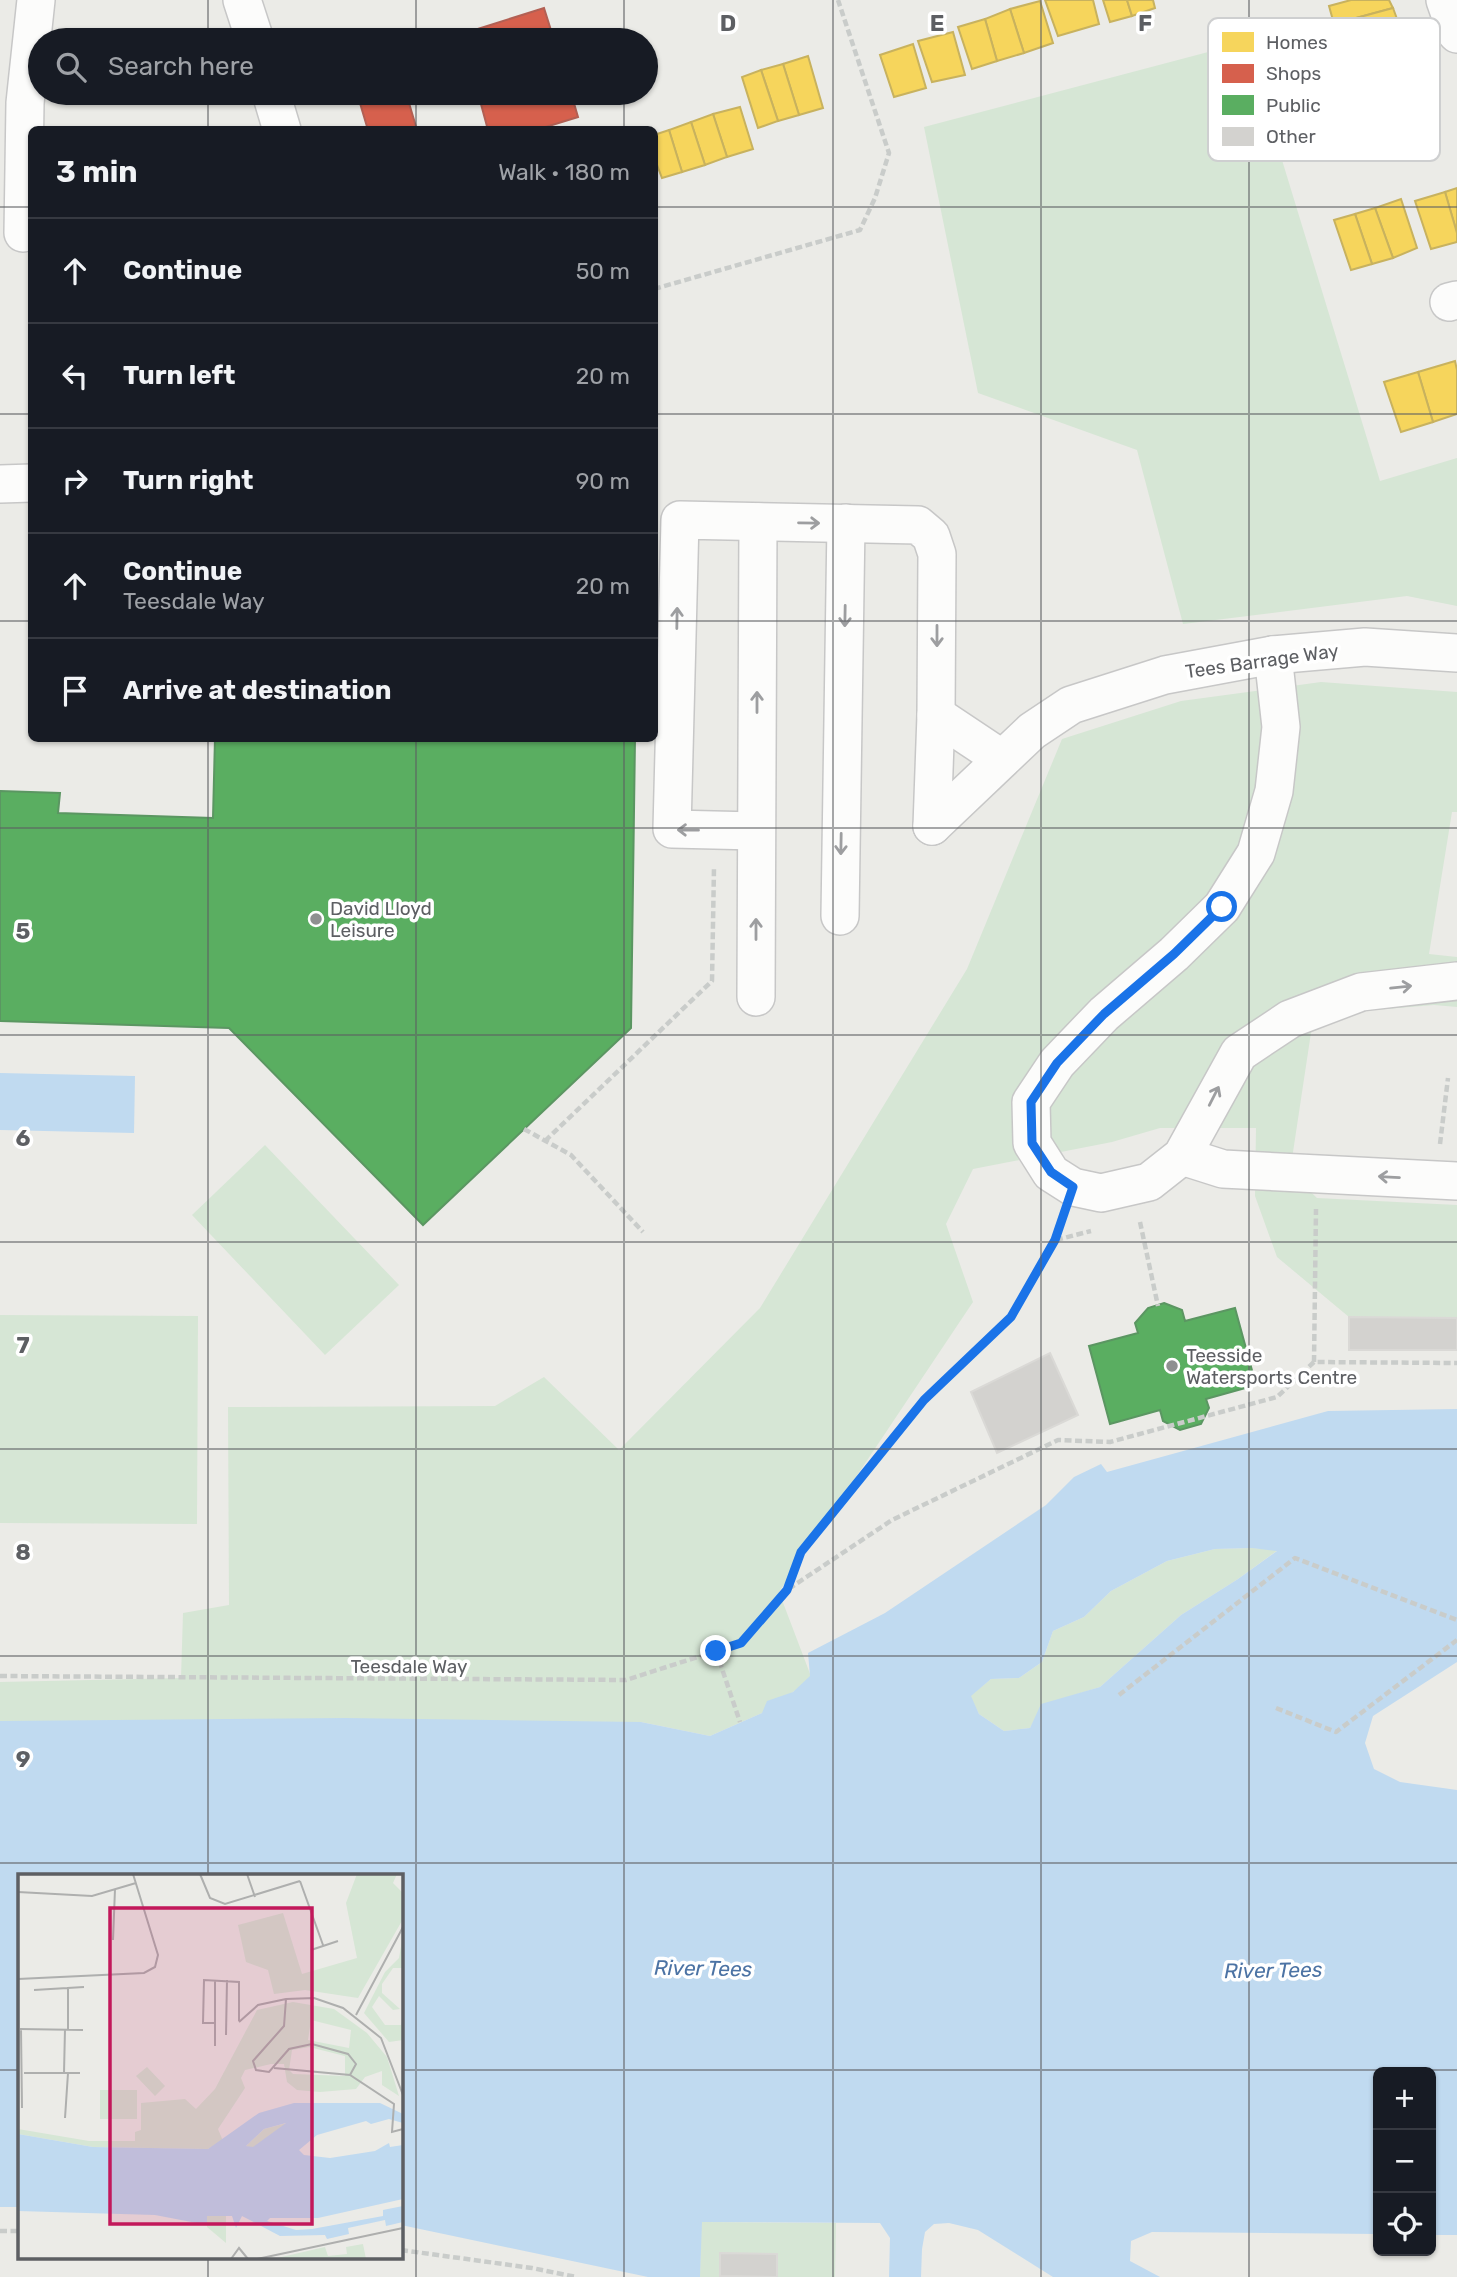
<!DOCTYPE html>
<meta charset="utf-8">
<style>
:root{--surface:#171b24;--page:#242831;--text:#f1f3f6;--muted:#9ea1a6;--line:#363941}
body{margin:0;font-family:Rubik,sans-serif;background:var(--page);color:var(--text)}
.controls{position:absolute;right:21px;bottom:21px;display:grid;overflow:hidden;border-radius:10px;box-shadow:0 2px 5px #0004}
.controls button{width:63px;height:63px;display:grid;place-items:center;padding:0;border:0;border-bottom:2px solid var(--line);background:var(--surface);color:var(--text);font:35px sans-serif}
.stop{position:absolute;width:21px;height:21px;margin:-16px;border:5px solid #1a73e8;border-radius:50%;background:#fff}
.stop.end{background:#1a73e8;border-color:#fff;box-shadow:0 2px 7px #0008}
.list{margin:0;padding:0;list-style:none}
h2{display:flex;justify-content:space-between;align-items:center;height:91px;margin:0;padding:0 28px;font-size:30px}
h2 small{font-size:23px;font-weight:400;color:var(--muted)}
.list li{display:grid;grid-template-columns:46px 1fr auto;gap:21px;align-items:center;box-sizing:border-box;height:105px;padding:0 28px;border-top:2px solid var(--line)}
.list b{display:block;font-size:26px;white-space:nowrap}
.list p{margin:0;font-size:23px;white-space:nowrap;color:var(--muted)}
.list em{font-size:23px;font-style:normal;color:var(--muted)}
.icon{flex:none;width:38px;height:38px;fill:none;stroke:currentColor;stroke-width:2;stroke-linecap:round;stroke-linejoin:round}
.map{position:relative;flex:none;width:1457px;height:2277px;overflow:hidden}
.search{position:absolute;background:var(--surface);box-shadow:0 2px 5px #0004;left:28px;top:28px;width:630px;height:77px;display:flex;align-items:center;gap:18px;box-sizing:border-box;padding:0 24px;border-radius:38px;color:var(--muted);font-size:26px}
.panel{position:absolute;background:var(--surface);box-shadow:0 2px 5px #0004;left:28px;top:126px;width:630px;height:616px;border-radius:10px}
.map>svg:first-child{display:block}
</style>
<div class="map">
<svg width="1457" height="2277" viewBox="0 0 1457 2277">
<rect width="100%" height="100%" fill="#ebebe7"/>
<g fill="#d6e6d5">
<path d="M 1246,42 L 1380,481 L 1457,458 L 1457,606 L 1407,596 L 1183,624 L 1137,450 L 978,393 L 924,127 Z"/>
<path d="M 1321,682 L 1457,692 L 1457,812 L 1452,812 L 1429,954 L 1457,957 L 1457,1007 L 1434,1005 L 1362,1011 L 1312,1026 L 1290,1172 L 1317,1198 L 1457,1205 L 1457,1318 L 1349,1317 L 1277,1257 L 1255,1196 L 1256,1128 L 1160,1128 L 1112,1142 L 973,1169 L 946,1224 L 973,1302 L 779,1592 L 812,1679 L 762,1713 L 710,1736 L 641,1722 L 0,1721 L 0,1682 L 181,1678 L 183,1613 L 229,1605 L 228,1407 L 495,1406 L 544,1377 L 619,1450 L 760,1308 L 967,969 L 1062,739 L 1181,701 Z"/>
<path d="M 265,1145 L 399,1285 L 325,1355 L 192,1215 Z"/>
<path d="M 0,1315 L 198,1316 L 197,1524 L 0,1523 Z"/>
<path d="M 1252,1548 L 1278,1550 L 1238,1579 L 1181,1615 L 1100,1687 L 1042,1705 L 1030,1728 L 1004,1731 L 979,1714 L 970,1696 L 991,1679 L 1019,1678 L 1042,1662 L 1053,1631 L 1084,1617 L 1111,1591 L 1167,1561 L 1215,1549 Z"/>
<path d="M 701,2222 L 836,2223 L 835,2277 L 700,2277 Z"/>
</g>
<g fill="#c0daf0" fill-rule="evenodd">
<path d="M 0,1073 L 135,1076 L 134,1133 L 0,1130 Z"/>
<path d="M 1457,1409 L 1457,1662 L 1373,1716 L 1365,1743 L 1374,1769 L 1400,1782 L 1457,1790 L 1457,2235 L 1431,2235 L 1431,2072 L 1378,2072 L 1378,2234 L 1152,2232 L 1131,2241 L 1130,2261 L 1160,2277 L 1053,2277 L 978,2230 L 949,2223 L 934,2224 L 925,2232 L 922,2249 L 921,2277 L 889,2277 L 890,2238 L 880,2223 L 702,2222 L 700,2277 L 648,2277 L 401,2225 L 401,1876 L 19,1876 L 19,2207 L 0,2207 L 0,1721 L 345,1718 L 641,1722 L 710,1736 L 762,1713 L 767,1701 L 793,1692 L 810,1676 L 808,1653 L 885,1613 L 1046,1505 L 1074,1477 L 1101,1464 L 1107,1472 L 1328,1411 ZM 1252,1548 L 1277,1551 L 1238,1579 L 1181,1615 L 1100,1687 L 1041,1704 L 1030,1728 L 1004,1731 L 979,1714 L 971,1696 L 991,1679 L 1019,1678 L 1042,1662 L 1053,1631 L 1084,1617 L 1111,1591 L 1167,1561 L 1215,1549 Z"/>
</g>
<g fill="#f6d55c" stroke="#c8b25e" stroke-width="2">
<path d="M 1045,0 L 1093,0 L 1099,24 L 1058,36 Z"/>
<path d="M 1103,0 L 1127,0 L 1132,16 L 1110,22 Z"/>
<path d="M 1127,0 L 1153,0 L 1155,8 L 1132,16 Z"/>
<path d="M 1351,0 L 1389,0 L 1393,8 L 1334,24 L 1329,6 Z"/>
<path d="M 1040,1 L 1053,43 L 1024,53 L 1010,9 Z"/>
<path d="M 1393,8 L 1400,27 L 1341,45 L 1334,24 Z"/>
<path d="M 1010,9 L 1024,53 L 997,61 L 985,19 Z"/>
<path d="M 985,19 L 997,61 L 972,69 L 958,27 Z"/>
<path d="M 953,32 L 965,75 L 932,82 L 918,41 Z"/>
<path d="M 913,44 L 926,88 L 894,97 L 880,55 Z"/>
<path d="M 808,56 L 823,108 L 799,115 L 783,64 Z"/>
<path d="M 783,64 L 799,115 L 778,121 L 761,70 Z"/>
<path d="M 761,70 L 778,121 L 758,128 L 742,77 Z"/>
<path d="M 740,107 L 753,149 L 727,157 L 713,114 Z"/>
<path d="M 713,114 L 727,157 L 705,165 L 691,122 Z"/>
<path d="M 691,122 L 705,165 L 682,172 L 669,130 Z"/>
<path d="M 669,130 L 682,172 L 662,178 L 654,157 L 654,135 Z"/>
<path d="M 1457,188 L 1457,233 L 1445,192 Z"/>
<path d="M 1445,192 L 1457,233 L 1457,242 L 1431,249 L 1415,201 Z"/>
<path d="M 1401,199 L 1417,248 L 1393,258 L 1375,208 Z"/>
<path d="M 1375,208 L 1393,258 L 1372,264 L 1355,214 Z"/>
<path d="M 1355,214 L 1372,264 L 1351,270 L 1334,220 Z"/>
<path d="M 1455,361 L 1457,370 L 1457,414 L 1433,422 L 1418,372 Z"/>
<path d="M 1418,372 L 1433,422 L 1401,432 L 1384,382 Z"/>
</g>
<g fill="#d6604d" stroke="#b26054" stroke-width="2">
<path d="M 544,8 L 554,40 L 464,40 L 462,34 Z"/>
<path d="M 357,93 L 406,93 L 417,130 L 368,130 Z"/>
<path d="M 478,93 L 571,93 L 578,117 L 536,130 L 488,130 Z"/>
</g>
<g fill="#5aae61" stroke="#5b9662" stroke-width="2">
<path d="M 215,738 L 635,738 L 631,1028 L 423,1225 L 229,1028 L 0,1021 L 0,791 L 60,793 L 58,813 L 213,818 Z"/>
<path d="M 1164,1303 L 1182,1310 L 1185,1321 L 1235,1308 L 1256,1385 L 1206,1399 L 1209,1408 L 1201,1424 L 1180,1430 L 1163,1421 L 1160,1410 L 1110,1424 L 1089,1346 L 1138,1333 L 1135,1323 L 1148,1308 Z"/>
</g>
<g fill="#d3d2cf" stroke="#dad9d6" stroke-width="2">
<path d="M 1349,1317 L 1457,1318 L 1457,1350 L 1349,1350 Z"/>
<path d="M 1050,1353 L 1078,1415 L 997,1453 L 971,1392 Z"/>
<path d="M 720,2253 L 777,2254 L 777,2277 L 720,2276 Z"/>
</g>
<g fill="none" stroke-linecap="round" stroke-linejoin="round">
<defs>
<g id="minor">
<path d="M 242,0 L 255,40"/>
<path d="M 1445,0 L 1457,34"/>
<path d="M 271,93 L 282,130"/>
<path d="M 23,233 L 25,103 L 36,0"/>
<path d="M 1449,302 L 1457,300"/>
<path d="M 0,484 L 32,483"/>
<path d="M 1273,655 L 1281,727 L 1274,791 L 1256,853 L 1222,907 L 1174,954 L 1104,1014 L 1057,1063 L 1031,1102 L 1032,1143 L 1051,1173 L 1073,1187 L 1101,1193 L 1149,1182 L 1182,1156 L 1239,1053 L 1290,1019 L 1361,992 L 1457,981"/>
<path d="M 936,715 L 1002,759"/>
<path d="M 932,826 L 1032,731 L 1071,705 L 1165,675 L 1273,655 L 1365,647 L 1457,653"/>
<path d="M 756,831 L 672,829 L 680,520 L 918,525 L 931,536 L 937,554 L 936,715 L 932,826"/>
<path d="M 840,916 L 846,523"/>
<path d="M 756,997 L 758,522"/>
<path d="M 1182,1156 L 1223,1169 L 1457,1181"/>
</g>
</defs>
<use href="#minor" stroke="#c7c7c7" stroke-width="40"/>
<g stroke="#c9ccca" stroke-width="4.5" stroke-dasharray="7 3.5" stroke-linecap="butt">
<path d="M 654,289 L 860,230 L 875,198 L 889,153 L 838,0"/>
<path d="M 524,1129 L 571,1155 L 643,1232"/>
<path d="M 545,1141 L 712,981 L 714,867"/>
<path d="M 1440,1144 L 1448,1078"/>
<path d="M 1140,1222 L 1158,1306"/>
<path d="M 1056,1240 L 1091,1231"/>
<path d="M 1314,1362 L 1316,1209"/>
<path d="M 787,1589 L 801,1552 L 924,1400 L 1011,1317 L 1055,1240 L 1061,1221"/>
<path d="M 716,1651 L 740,1722"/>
<path d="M 0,1676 L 626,1680 L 741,1643 L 787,1590 L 892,1520 L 1058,1440 L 1110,1442 L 1277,1397 L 1314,1362 L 1457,1363"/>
<path d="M 1119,1695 L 1295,1558 L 1457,1620"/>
<path d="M 1276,1708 L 1336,1732 L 1457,1640"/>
<path d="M 0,2231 L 19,2231"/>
<path d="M 401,2250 L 532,2268 L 576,2277"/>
</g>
<use href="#minor" stroke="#fcfcfb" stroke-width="37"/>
</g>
<defs><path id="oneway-shaft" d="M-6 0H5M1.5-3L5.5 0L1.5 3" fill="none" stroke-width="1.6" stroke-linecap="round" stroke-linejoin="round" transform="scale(1.75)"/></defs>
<g stroke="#9d9ea0">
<use href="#oneway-shaft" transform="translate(809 523) rotate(1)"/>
<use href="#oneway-shaft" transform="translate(845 616) rotate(91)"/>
<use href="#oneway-shaft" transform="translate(677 618) rotate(-89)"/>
<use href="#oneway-shaft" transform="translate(937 636) rotate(90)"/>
<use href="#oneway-shaft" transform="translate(757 702) rotate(-90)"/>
<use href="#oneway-shaft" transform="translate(688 830) rotate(-179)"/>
<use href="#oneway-shaft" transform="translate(841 844) rotate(91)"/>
<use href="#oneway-shaft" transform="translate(756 929) rotate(-90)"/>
<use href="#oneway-shaft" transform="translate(1401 987) rotate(-6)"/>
<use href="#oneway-shaft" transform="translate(1214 1096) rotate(-63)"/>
<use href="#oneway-shaft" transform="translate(1389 1177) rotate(-177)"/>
</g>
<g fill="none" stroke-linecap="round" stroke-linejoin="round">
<path stroke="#1a73e8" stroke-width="9" d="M 716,1651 L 741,1643 L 787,1590 L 801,1552 L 924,1400 L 1011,1317 L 1055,1240 L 1073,1187 L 1051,1172 L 1032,1143 L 1031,1102 L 1057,1063 L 1104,1014 L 1174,954 L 1222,907"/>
</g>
<path fill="none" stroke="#5d5f63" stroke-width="2" stroke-opacity="0.55" d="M 208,0 L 208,40M 416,0 L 416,40M 624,0 L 624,40M 833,0 L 833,2277M 1041,0 L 1041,2277M 1249,0 L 1249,2277M 208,93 L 208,130M 416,93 L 416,130M 624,93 L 624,130M 0,207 L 32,207M 654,207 L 1457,207M 0,414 L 32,414M 654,414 L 1457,414M 0,621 L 32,621M 654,621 L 1457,621M 208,738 L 208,1876M 416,738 L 416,2277M 624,738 L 624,2277M 0,828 L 1457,828M 0,1035 L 1457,1035M 0,1242 L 1457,1242M 0,1449 L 1457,1449M 0,1656 L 1457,1656M 0,1863 L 1457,1863M 0,2070 L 19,2070M 401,2070 L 1457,2070M 208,2258 L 208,2277"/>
<g fill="#8f9091" stroke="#fff" stroke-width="2.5">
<circle cx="316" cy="919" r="7"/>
<circle cx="1172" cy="1366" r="7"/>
</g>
<g text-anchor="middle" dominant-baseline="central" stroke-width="7" stroke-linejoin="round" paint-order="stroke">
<g font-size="19" fill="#5d5f63" stroke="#fff">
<text transform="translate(1262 661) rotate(-8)">Tees Barrage Way</text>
<text x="409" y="1666">Teesdale Way</text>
</g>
<g font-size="19" fill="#5d5f63" stroke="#fff" text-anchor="start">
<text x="330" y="908">David Lloyd<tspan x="330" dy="22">Leisure</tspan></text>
<text x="1186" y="1355">Teesside<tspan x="1186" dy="22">Watersports Centre</tspan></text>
</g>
<g font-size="21" font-style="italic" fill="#4c73a4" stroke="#fff">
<text transform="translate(703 1968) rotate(1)">River Tees</text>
<text transform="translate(1273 1970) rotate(-1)">River Tees</text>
</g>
</g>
<g transform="translate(18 1874)">
<rect width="385" height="385" fill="#ebebe7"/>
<path d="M 339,0 L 379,0 L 375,9 L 385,19 L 385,45 L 340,124 L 287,116 L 256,120 L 250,96 L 228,88 L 220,51 L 265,39 L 284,100 L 339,84 L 328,29 ZM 385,61 L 385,94 L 375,94 L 364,110 L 364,119 L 382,135 L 375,136 L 361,122 L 354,133 L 367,151 L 383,151 L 385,144 L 385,166 L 371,168 L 346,139 L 367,98 L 381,84 ZM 275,128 L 316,135 L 349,159 L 369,183 L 381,222 L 364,211 L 364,197 L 347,203 L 338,215 L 302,218 L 279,216 L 269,208 L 266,190 L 253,190 L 227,196 L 223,204 L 227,214 L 200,255 L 205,267 L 190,275 L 75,273 L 0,260 L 0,255 L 71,267 L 117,267 L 117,258 L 123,256 L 123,229 L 167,225 L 178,235 L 197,215 L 239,136 ZM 293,146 L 333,156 L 331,174 L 290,166 ZM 291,173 L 327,182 L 327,202 L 275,200 L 271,196 L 274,176 ZM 129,193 L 147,212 L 137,222 L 118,202 ZM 82,216 L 119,216 L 119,245 L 82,245 ZM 269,249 L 235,274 L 228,272 L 246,255 ZM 189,342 L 208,342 L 208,369 L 189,353 ZM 345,370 L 348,385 L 255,385 L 307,373 L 310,382 L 329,380 L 328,373 Z" fill="#d6e6d5" fill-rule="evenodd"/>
<path d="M 276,229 L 362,229 L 385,240 L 385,249 L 371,245 L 353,250 L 348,247 L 299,261 L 281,276 L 286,281 L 312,284 L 357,277 L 371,269 L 372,273 L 385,271 L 385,325 L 300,344 L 252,344 L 249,347 L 278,356 L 294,355 L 365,342 L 365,336 L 385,332 L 385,348 L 368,352 L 367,346 L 330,354 L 331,360 L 309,365 L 307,361 L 262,362 L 224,342 L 218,354 L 214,342 L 189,342 L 189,351 L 137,341 L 0,337 L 0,260 L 75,273 L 190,275 L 241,239 ZM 268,249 L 235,273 L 228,272 L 246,255 Z" fill="#c0daf0" fill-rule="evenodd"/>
<path fill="none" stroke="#aeafae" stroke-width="2" d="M 182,0 L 192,24 L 207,30 L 282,7M 229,0 L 237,23M 282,7 L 305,71M 0,18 L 74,22 L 118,9M 95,66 L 97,15M 293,76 L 320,67M 0,105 L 126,99 L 137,93 L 140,81 L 115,0M 16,116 L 66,113M 268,125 L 266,152 L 235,187 L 238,196 L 251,198 L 271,175 L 294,170 L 330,180 L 338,190 L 332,201M 338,141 L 385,53M 221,148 L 240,131 L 268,125 L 296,124 L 325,134 L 363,164 L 385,221M 197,149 L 185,149 L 186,106 L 221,108 L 221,147M 2,155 L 65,156M 3,155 L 4,234M 50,155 L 50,113M 208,161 L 209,106M 197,172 L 197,106M 256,194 L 332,201 L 376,230 L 374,258 L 385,255M 6,199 L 62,199M 46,199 L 47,155M 47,244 L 50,199M 213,385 L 221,374 L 230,385M 239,385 L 385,354"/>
<path fill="#c2185b" fill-opacity="0.15" stroke="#c2185b" stroke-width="3.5" d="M 92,34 L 294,34 L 294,350 L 92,350 Z"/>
<rect width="385" height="385" fill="none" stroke="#5d5f63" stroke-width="3.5"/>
</g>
<rect x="1208" y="18" width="232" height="143" rx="10" fill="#fff" stroke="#cecfd0" stroke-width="2"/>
<rect x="1222" y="32" width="32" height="20" fill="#f6d55c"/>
<rect x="1222" y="64" width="32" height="19" fill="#d6604d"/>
<rect x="1222" y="95" width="32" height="20" fill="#5aae61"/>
<rect x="1222" y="127" width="32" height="19" fill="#d3d2cf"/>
<g font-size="19" fill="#5d5f63">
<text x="1266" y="49">Homes</text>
<text x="1266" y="80">Shops</text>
<text x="1266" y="112">Public</text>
<text x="1266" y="143">Other</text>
</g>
<g font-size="23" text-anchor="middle" font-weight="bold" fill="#5d5f63" stroke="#fff" stroke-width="7" stroke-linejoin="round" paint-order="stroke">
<text x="728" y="31">D</text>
<text x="937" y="31">E</text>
<text x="1145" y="31">F</text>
<text x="23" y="939">5</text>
<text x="23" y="1146">6</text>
<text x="23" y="1353">7</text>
<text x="23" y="1560">8</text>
<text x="23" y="1767">9</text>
</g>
</svg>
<div class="controls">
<button>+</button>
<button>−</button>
<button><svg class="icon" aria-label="locate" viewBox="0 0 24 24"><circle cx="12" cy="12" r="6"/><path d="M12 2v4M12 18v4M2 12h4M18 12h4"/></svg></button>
</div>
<div class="stop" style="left:1222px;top:907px"></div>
<div class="stop end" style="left:716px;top:1651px"></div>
<div class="search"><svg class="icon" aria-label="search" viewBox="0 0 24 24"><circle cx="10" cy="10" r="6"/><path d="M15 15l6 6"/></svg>Search here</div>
<section class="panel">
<h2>3 min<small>Walk · 180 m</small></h2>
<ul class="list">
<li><svg class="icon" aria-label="ahead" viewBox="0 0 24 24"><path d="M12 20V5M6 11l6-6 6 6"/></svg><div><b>Continue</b></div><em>50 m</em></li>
<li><svg class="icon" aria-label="left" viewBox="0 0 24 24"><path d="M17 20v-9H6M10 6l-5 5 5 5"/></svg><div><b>Turn left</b></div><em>20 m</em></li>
<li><svg class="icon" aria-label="right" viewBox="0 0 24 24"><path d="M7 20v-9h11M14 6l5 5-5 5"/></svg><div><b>Turn right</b></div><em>90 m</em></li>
<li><svg class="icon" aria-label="ahead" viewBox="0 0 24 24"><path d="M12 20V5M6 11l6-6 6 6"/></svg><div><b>Continue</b><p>Teesdale Way</p></div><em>20 m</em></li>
<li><svg class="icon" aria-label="arrive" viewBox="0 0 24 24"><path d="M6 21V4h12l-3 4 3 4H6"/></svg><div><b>Arrive at destination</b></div></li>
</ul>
</section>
</div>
